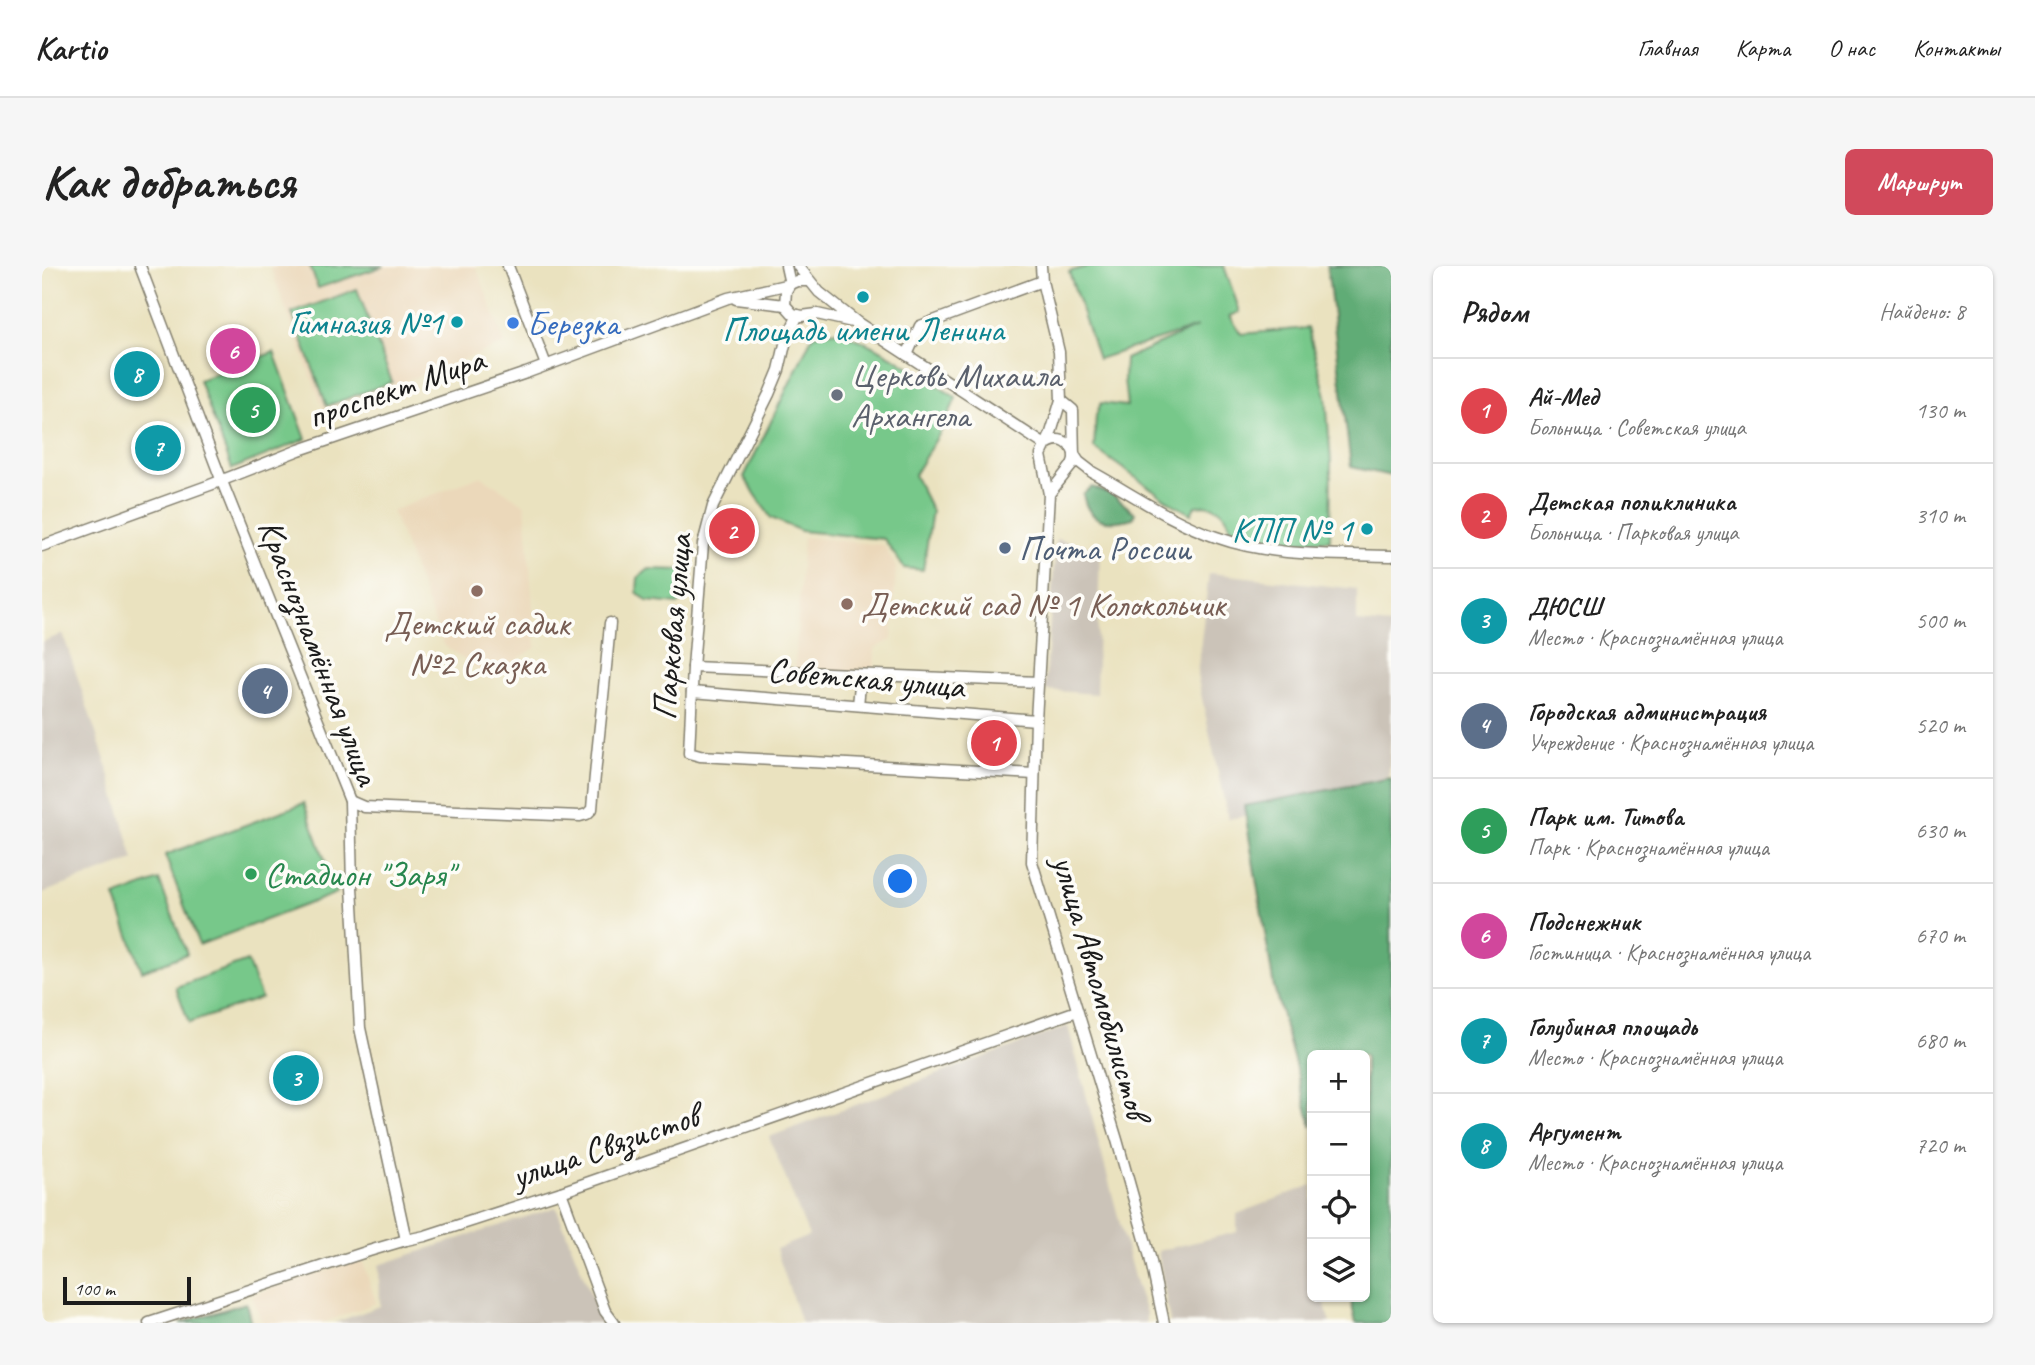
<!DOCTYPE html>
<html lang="ru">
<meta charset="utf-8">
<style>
:root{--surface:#fff;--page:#f6f6f6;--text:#222;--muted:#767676;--line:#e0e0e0;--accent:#d1495b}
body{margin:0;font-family:Caveat,sans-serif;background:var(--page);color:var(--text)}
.controls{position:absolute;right:21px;bottom:21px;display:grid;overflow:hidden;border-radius:10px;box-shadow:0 2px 5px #0004}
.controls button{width:63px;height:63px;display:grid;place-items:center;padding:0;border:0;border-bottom:2px solid var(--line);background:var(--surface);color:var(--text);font:35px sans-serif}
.scale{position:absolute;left:21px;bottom:18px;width:128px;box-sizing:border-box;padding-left:7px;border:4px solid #1c1c1c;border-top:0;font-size:19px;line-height:24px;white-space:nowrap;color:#1c1c1c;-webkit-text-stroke:5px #fdfcf7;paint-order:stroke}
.you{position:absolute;left:859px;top:616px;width:24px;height:24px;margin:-18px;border:5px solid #fff;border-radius:50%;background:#1a73e8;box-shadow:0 0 0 10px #1a73e833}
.badge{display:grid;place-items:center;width:46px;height:46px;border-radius:50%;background:var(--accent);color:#fff;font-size:23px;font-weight:700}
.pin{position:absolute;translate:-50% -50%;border:4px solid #fff;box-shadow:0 2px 7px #0006}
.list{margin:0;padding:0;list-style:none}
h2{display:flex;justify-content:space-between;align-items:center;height:91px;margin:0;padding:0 28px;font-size:30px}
h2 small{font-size:23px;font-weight:400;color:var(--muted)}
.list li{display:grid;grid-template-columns:46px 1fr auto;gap:21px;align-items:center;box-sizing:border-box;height:105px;padding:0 28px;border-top:2px solid var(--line)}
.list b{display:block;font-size:26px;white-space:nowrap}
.list p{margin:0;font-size:23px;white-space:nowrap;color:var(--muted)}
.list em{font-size:23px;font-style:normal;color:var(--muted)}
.icon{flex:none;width:38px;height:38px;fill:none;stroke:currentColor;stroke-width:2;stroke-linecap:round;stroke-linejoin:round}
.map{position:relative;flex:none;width:1349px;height:1057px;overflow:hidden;border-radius:10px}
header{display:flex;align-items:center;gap:42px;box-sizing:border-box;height:98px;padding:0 35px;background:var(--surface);border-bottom:2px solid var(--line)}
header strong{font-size:33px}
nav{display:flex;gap:38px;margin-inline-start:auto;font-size:24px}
.intro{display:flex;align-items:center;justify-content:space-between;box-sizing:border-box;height:168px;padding:0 42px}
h1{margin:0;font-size:49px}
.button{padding:18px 32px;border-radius:10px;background:var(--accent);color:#fff;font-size:24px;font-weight:700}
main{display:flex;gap:42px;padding:0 42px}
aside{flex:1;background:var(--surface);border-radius:10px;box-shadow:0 2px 5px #0004}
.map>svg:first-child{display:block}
</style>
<header>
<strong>Kartio</strong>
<nav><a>Главная</a><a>Карта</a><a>О нас</a><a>Контакты</a></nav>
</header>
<div class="intro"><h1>Как добраться</h1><a class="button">Маршрут</a></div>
<main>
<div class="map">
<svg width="1349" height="1057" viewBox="0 0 1349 1057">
<rect width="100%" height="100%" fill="#fdfcf7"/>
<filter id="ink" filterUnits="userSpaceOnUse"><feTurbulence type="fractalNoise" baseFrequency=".0143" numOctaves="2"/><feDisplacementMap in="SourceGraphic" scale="14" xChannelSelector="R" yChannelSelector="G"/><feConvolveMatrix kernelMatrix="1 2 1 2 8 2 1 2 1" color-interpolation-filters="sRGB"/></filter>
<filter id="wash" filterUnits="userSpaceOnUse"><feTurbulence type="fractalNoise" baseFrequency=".00686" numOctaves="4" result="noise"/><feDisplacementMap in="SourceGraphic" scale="28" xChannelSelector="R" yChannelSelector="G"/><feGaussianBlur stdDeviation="1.57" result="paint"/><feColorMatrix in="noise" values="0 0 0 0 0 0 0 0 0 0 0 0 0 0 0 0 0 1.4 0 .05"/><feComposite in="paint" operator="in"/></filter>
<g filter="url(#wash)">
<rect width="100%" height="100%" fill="#eae2bf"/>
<g fill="#ebd8ba">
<path d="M 228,0 L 434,0 L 463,78 L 282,145 Z"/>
<path d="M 439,210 L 483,239 L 494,381 L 447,412 L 401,378 L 350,245 Z"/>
<path d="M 761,271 L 842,279 L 854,301 L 850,374 L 833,382 L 832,410 L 753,404 Z"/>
<path d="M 320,993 L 334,1037 L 280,1057 L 220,1057 L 210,1029 Z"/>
</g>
<g fill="#cbc3b8">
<path d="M 1014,273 L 1058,283 L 1054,428 L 1003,424 Z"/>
<path d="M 1167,307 L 1315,323 L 1315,356 L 1349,359 L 1349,471 L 1347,507 L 1338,526 L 1186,553 L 1155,409 Z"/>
<path d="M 21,368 L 63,494 L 92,594 L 0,627 L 0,376 Z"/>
<path d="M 1026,760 L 1092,1011 L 1104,1047 L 1104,1057 L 759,1057 L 734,983 L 767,970 L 727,871 Z"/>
<path d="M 1270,919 L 1270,1031 L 1281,1031 L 1288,1057 L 1128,1057 L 1116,985 L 1195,966 L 1195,948 Z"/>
<path d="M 514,941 L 560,1057 L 292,1057 L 338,1040 L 337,999 Z"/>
</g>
<g fill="#77c88a" stroke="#4a7253" stroke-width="2">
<path d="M 268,0 L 342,0 L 276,22 Z"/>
<path d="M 1046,0 L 1182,0 L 1198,46 L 1188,50 L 1199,68 L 1266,62 L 1284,130 L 1289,197 L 1288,274 L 1246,277 L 1190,267 C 1186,246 1175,236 1153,240 L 1149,248 L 1131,238 L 1052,182 L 1054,149 L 1059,137 L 1085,140 L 1082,113 L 1083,93 L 1155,61 L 1056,93 L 1027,6 Z"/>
<path d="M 315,23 L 350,116 L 285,140 L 250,47 Z"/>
<path d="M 794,65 C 838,79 876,106 914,132 L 902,160 L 872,209 L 890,245 L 881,304 L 862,302 L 842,273 L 759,265 L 729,252 L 702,211 L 771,69 Z"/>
<path d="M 232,86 L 264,173 L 190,203 L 157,114 Z"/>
<path d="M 607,303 L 642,304 L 649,316 L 649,330 L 636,338 L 605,335 L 595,326 L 596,312 Z"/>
<path d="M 262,537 L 295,627 L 157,679 L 123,589 Z"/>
<path d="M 117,614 L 145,688 L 100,705 L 73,631 Z"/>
<path d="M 205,695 L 219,732 L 147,757 L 134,721 Z"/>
</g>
<g fill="#61ac76" stroke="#3e6449" stroke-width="2">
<path d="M 1285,0 L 1349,0 L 1349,210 L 1309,201 Z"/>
<path d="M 1050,221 L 1071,229 L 1093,247 L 1091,252 C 1066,259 1046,257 1041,228 Z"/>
<path d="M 1349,512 L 1349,1057 L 1314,1057 L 1308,1031 L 1323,1031 L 1323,789 L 1270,789 L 1270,861 L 1232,721 L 1202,540 Z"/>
<path d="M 204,1037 L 209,1057 L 138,1057 Z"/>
</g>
</g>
<g filter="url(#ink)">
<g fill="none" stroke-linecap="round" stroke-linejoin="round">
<defs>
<g id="minor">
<path d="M 98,0 L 179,213 L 308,535 L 310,621 L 318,762 L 364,974"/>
<path d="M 466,0 L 504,99"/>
<path d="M 744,0 L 748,18"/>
<path d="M 756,0 L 777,26 L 816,57 L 1003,179"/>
<path d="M 999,0 L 1000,15 L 1017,86 L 1019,134 L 1008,170 L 999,189 L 1007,228 L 994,454 L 990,596 L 1075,874 L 1108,991 L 1122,1057"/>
<path d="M 748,18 L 744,25 L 743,39 L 751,48 L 760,50 L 775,48 L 815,57"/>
<path d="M 694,33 L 743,39"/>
<path d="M 756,49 L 744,74 L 737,104 L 727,128 L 671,240 L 661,278 L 651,401 L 647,487 L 658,490 L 992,508"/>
<path d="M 865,89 L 878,60 L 1000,15"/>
<path d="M 1003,179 C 1015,170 1027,174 1032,187"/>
<path d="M 1033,190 L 1037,196 L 1050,206 C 1090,228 1130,256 1174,271 C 1230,291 1290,288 1349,290"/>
<path d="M 1007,228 L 1030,199 L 1032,193 L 1031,144 L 1019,134"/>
<path d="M 0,280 L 168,219 L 257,184 L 484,107 L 686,32 L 748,18 L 755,15 L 766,15"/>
<path d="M 651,401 L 996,416"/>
<path d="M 650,426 L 994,454"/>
<path d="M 816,439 L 819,409"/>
<path d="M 308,535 L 322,541 L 538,550 L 545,548 L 550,543 C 555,481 563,419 568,357"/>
<path d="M 519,926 L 563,1045 L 572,1057"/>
<path d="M 107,1057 L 327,985 L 364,974 L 383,970 L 519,926 L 1035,745"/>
</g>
</defs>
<use href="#minor" stroke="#837f6e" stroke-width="13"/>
<use href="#minor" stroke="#fff" stroke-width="10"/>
</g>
</g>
<g fill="#0f9aa8" stroke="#fdfcf7" stroke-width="2.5">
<circle cx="821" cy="31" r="7"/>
<circle cx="415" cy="56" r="7"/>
<circle cx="1325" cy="263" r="7"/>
</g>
<circle fill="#3f7fe0" stroke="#fdfcf7" stroke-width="2.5" cx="471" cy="57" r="7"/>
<circle fill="#6b7280" stroke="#fdfcf7" stroke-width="2.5" cx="795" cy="129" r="7"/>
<circle fill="#5c6f8a" stroke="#fdfcf7" stroke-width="2.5" cx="963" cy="282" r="7"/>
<g fill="#8d6e63" stroke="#fdfcf7" stroke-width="2.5">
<circle cx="435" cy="325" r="7"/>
<circle cx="805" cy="338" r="7"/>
</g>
<circle fill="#2e9e5b" stroke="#fdfcf7" stroke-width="2.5" cx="209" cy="608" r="7"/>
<g text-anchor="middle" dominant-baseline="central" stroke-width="7" stroke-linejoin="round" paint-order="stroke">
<g font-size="35" fill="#0d838f" stroke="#fdfcf7" text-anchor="end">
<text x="401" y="56">Гимназия №1</text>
<text x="821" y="63" text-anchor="middle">Площадь имени Ленина</text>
<text x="1311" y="263">КПП № 1</text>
</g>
<g font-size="35" fill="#366cbe" stroke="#fdfcf7" text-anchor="start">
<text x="485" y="57">Березка</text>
</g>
<g font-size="35" fill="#5b616d" stroke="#fdfcf7" text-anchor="start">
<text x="809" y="109">Церковь Михаила<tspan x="809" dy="40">Архангела</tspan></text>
</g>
<g font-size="35" fill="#1c1c1c" stroke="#fdfcf7">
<text transform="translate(354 122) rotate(-19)">проспект Мира</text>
<text transform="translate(630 361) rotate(-85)">Парковая улица</text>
<text transform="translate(277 386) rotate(69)">Краснознамённая улица</text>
<text transform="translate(824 412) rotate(5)">Советская улица</text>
<text transform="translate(1059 721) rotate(74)">улица Автомобилистов</text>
<text transform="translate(563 880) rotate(-19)">улица Связистов</text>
</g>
<g font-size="35" fill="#4e5e75" stroke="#fdfcf7" text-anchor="start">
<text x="977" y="282">Почта России</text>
</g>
<g font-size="35" fill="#785e54" stroke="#fdfcf7" text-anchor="start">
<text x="819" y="338">Детский сад № 1 Колокольчик</text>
<text x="435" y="357" text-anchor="middle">Детский садик<tspan x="435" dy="40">№2 Сказка</tspan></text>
</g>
<g font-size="35" fill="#27864d" stroke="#fdfcf7" text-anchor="start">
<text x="223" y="608">Стадион "Заря"</text>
</g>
</g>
</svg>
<div class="controls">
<button>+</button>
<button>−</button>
<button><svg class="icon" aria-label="locate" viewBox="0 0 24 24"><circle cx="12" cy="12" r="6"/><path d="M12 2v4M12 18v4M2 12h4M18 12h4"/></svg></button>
<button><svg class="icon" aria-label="layers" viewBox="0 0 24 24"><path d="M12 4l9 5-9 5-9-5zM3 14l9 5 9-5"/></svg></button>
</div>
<div class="scale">100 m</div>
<div class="you"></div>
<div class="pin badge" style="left:952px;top:477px;background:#e0444e">1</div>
<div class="pin badge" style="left:690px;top:265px;background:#e0444e">2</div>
<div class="pin badge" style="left:254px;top:812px;background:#0f9aa8">3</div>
<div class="pin badge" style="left:223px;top:425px;background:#5c6f8a">4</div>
<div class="pin badge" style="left:211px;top:144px;background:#2e9e5b">5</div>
<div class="pin badge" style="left:191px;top:85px;background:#d1479c">6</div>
<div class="pin badge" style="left:116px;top:182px;background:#0f9aa8">7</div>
<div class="pin badge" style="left:95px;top:108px;background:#0f9aa8">8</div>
</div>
<aside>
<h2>Рядом<small>Найдено: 8</small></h2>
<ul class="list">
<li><span class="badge" style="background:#e0444e">1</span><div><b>Ай-Мед</b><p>Больница · Советская улица</p></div><em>130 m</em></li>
<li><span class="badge" style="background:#e0444e">2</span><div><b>Детская поликлиника</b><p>Больница · Парковая улица</p></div><em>310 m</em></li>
<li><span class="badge" style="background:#0f9aa8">3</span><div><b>ДЮСШ</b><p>Место · Краснознамённая улица</p></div><em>500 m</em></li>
<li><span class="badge" style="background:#5c6f8a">4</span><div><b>Городская администрация</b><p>Учреждение · Краснознамённая улица</p></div><em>520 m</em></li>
<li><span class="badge" style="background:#2e9e5b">5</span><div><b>Парк им. Титова</b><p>Парк · Краснознамённая улица</p></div><em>630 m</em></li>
<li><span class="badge" style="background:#d1479c">6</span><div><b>Подснежник</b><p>Гостиница · Краснознамённая улица</p></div><em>670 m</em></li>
<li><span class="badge" style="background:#0f9aa8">7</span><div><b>Голубиная площадь</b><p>Место · Краснознамённая улица</p></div><em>680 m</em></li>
<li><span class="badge" style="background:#0f9aa8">8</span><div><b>Аргумент</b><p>Место · Краснознамённая улица</p></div><em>720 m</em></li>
</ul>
</aside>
</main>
